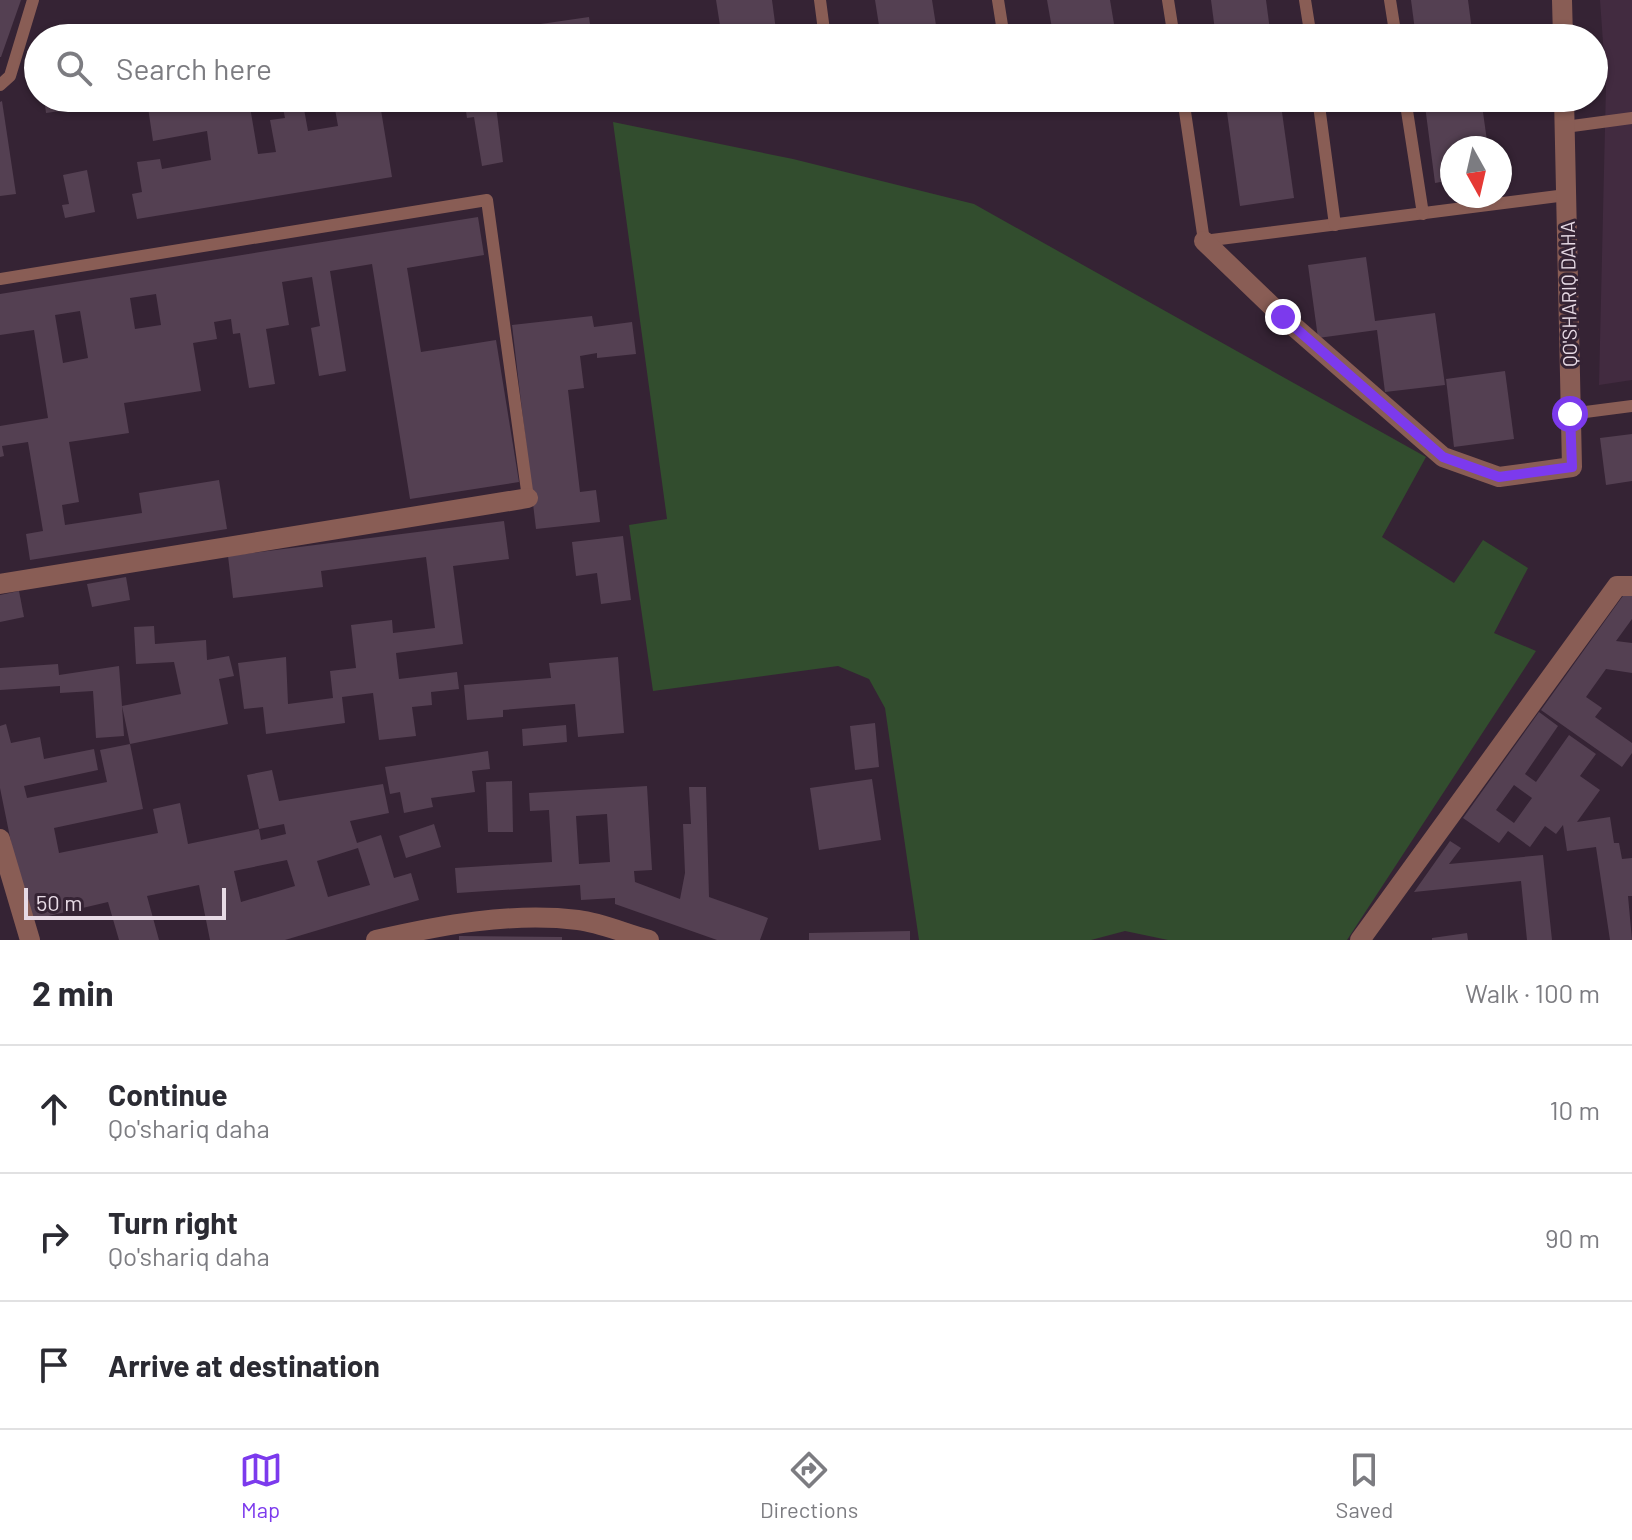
<!DOCTYPE html>
<meta charset="utf-8">
<style>
:root{--surface:#fff;--page:#f7f7f7;--text:#2b2b33;--muted:#7c7c81;--line:#e1e1e2;--accent:#7c3aed}
body{margin:0;font-family:Barlow,sans-serif;background:var(--page);color:var(--text)}
.compass{position:absolute;left:1440px;top:136px;width:72px;height:72px;border-radius:50%;background:var(--surface);box-shadow:0 2px 6px #0004;rotate:172deg}
.scale{position:absolute;left:24px;bottom:20px;width:202px;box-sizing:border-box;padding-left:8px;border:4px solid #e7dae5;border-top:0;font-size:22px;line-height:28px;white-space:nowrap;color:#e7dae5;-webkit-text-stroke:6px #352334;paint-order:stroke}
.stop{position:absolute;width:24px;height:24px;margin:-18px;border:6px solid #7c3aed;border-radius:50%;background:#fff}
.stop.end{background:#7c3aed;border-color:#fff;box-shadow:0 2px 8px #0008}
.list{margin:0;padding:0;list-style:none}
h2{display:flex;justify-content:space-between;align-items:center;height:104px;margin:0;padding:0 32px;font-size:34px}
h2 small{font-size:26px;font-weight:400;color:var(--muted)}
.list li{display:grid;grid-template-columns:52px 1fr auto;gap:24px;align-items:center;box-sizing:border-box;height:128px;padding:0 32px;border-top:2px solid var(--line)}
.list b{display:block;font-size:30px;white-space:nowrap}
.list p{margin:0;font-size:26px;white-space:nowrap;color:var(--muted)}
.list em{font-size:26px;font-style:normal;color:var(--muted)}
.icon{flex:none;width:44px;height:44px;fill:none;stroke:currentColor;stroke-width:2;stroke-linecap:round;stroke-linejoin:round}
.map{position:relative;flex:none;width:1632px;height:940px;overflow:hidden}
.search{position:absolute;background:var(--surface);box-shadow:0 2px 6px #0004;left:24px;right:24px;top:24px;height:88px;display:flex;align-items:center;gap:20px;box-sizing:border-box;padding:0 28px;border-radius:44px;color:var(--muted);font-size:30px}
.sheet{height:488px;background:var(--surface)}
nav{display:flex;justify-content:space-around;align-items:center;box-sizing:border-box;height:112px;border-top:2px solid var(--line);background:var(--surface);font-size:22px;color:var(--muted)}
nav a{display:grid;justify-items:center;gap:4px}
nav .on{color:var(--accent)}
.map>svg:first-child{display:block}
</style>
<div class="map">
<svg width="1632" height="940" viewBox="0 0 1632 940">
<rect width="100%" height="100%" fill="#352334"/>
<path fill="#422b40" d="M 1600,0 L 1632,0 L 1632,380 L 1599,385 L 1606,85 Z"/>
<path fill="#324d2e" d="M 613,122 L 793,159 L 974,204 L 1426,457 L 1382,537 L 1454,583 L 1483,540 L 1528,568 L 1494,633 L 1536,651 L 1347,940 L 1168,940 L 1125,931 L 1091,940 L 919,940 L 885,708 L 869,679 L 838,666 L 653,691 L 629,525 L 667,519 Z"/>
<g fill="#544052" fill-rule="evenodd">
<path d="M 0,0 L 21,0 L 1,57 L 0,57 Z"/>
<path d="M 716,0 L 772,0 L 777,38 L 722,38 Z"/>
<path d="M 875,0 L 932,0 L 938,38 L 881,38 Z"/>
<path d="M 1047,0 L 1110,0 L 1114,24 L 1053,34 Z"/>
<path d="M 1211,0 L 1266,0 L 1271,38 L 1216,38 Z"/>
<path d="M 1411,0 L 1468,0 L 1473,38 L 1416,38 Z"/>
<path d="M 589,17 L 592,38 L 459,38 L 459,36 Z"/>
<path d="M 44,98 L 103,98 L 104,105 L 46,113 Z"/>
<path d="M 164,98 L 229,98 L 231,104 L 249,101 L 258,154 L 276,152 L 270,120 L 285,118 L 281,98 L 302,98 L 308,131 L 338,126 L 333,98 L 379,98 L 392,177 L 137,219 L 132,194 L 142,192 L 137,162 L 160,159 L 162,169 L 211,160 L 207,131 L 153,141 L 147,101 Z"/>
<path d="M 464,98 L 495,98 L 503,162 L 482,166 L 474,117 L 467,118 Z"/>
<path d="M 1225,98 L 1280,98 L 1294,198 L 1240,206 Z"/>
<path d="M 1424,98 L 1481,98 L 1488,148 L 1452,148 L 1452,180 L 1435,183 Z"/>
<path d="M 2,101 L 16,194 L 0,196 L 0,102 Z"/>
<path d="M 87,170 L 95,212 L 65,218 L 62,205 L 69,204 L 63,175 Z"/>
<path d="M 478,217 L 484,255 L 407,268 L 421,352 L 496,340 L 519,482 L 410,499 L 372,264 L 330,271 L 346,371 L 319,376 L 311,328 L 320,326 L 312,277 L 282,282 L 289,325 L 266,329 L 275,384 L 249,388 L 240,333 L 233,334 L 231,319 L 214,322 L 217,339 L 193,343 L 201,391 L 124,403 L 129,433 L 69,442 L 79,502 L 62,505 L 65,525 L 142,513 L 139,493 L 219,480 L 227,529 L 30,560 L 26,534 L 43,531 L 28,442 L 2,446 L 4,456 L 0,457 L 0,426 L 48,418 L 34,330 L 0,335 L 0,294 ZM 156,294 L 161,325 L 135,329 L 130,298 ZM 80,311 L 88,358 L 63,363 L 55,315 Z"/>
<path d="M 1366,257 L 1375,321 L 1435,313 L 1445,385 L 1385,392 L 1377,330 L 1318,338 L 1308,265 Z"/>
<path d="M 592,316 L 594,327 L 632,322 L 636,354 L 597,358 L 597,353 L 580,356 L 584,388 L 568,390 L 580,492 L 596,490 L 600,522 L 536,529 L 512,325 Z"/>
<path d="M 1505,371 L 1514,439 L 1454,447 L 1446,379 Z"/>
<path d="M 1632,434 L 1632,481 L 1606,485 L 1600,438 Z"/>
<path d="M 504,521 L 509,559 L 453,566 L 463,644 L 396,653 L 399,679 L 457,672 L 459,689 L 431,692 L 432,705 L 412,707 L 416,736 L 379,740 L 373,693 L 342,697 L 345,723 L 266,734 L 263,707 L 244,709 L 238,663 L 286,657 L 288,704 L 333,698 L 330,671 L 356,668 L 351,625 L 392,620 L 393,633 L 435,628 L 426,557 L 321,571 L 323,587 L 233,598 L 228,556 Z"/>
<path d="M 623,536 L 631,600 L 601,604 L 597,573 L 576,576 L 572,542 Z"/>
<path d="M 126,577 L 130,600 L 92,607 L 87,584 Z"/>
<path d="M 19,591 L 24,617 L 0,622 L 0,595 Z"/>
<path d="M 1625,593 L 1632,593 L 1632,619 L 1616,641 L 1632,643 L 1632,673 L 1606,669 L 1586,697 L 1602,708 L 1595,717 L 1632,743 L 1632,753 L 1622,767 L 1541,710 Z"/>
<path d="M 154,626 L 155,644 L 206,640 L 207,660 L 229,656 L 234,676 L 219,679 L 228,724 L 130,744 L 122,706 L 124,736 L 96,738 L 93,691 L 60,693 L 60,686 L 0,690 L 0,668 L 58,664 L 59,675 L 119,666 L 122,706 L 181,694 L 174,662 L 136,664 L 134,627 Z"/>
<path d="M 618,657 L 624,733 L 578,737 L 575,704 L 503,710 L 503,717 L 467,720 L 464,685 L 551,678 L 549,663 Z"/>
<path d="M 1539,712 L 1558,726 L 1525,774 L 1536,782 L 1569,735 L 1596,754 L 1580,776 L 1600,790 L 1577,822 L 1610,817 L 1614,843 L 1619,843 L 1622,859 L 1632,858 L 1632,896 L 1628,896 L 1632,940 L 1610,940 L 1596,847 L 1567,851 L 1563,825 L 1556,834 L 1545,826 L 1530,847 L 1508,831 L 1499,843 L 1463,818 ZM 1514,785 L 1532,798 L 1514,823 L 1496,810 Z"/>
<path d="M 875,723 L 879,767 L 855,770 L 850,726 Z"/>
<path d="M 6,724 L 11,743 L 40,737 L 44,759 L 94,749 L 98,770 L 24,786 L 27,798 L 107,782 L 100,750 L 130,744 L 143,809 L 54,828 L 59,853 L 158,833 L 153,809 L 180,803 L 188,844 L 259,829 L 247,775 L 272,770 L 279,801 L 383,784 L 389,813 L 350,821 L 357,843 L 381,835 L 394,878 L 411,873 L 419,900 L 285,940 L 210,940 L 199,885 L 147,896 L 159,940 L 119,940 L 108,902 L 27,921 L 0,788 L 0,726 ZM 284,824 L 286,834 L 261,840 L 259,829 ZM 358,848 L 370,885 L 328,897 L 317,861 ZM 287,860 L 295,886 L 241,902 L 234,871 Z"/>
<path d="M 566,725 L 567,742 L 523,746 L 522,729 Z"/>
<path d="M 488,751 L 490,769 L 472,771 L 475,792 L 431,798 L 433,807 L 404,813 L 400,792 L 390,794 L 385,767 Z"/>
<path d="M 872,779 L 881,840 L 819,850 L 810,788 Z"/>
<path d="M 512,781 L 513,832 L 488,832 L 486,782 Z"/>
<path d="M 647,786 L 652,870 L 634,871 L 635,882 L 680,899 L 685,873 L 683,824 L 691,824 L 689,787 L 706,787 L 709,897 L 768,918 L 760,940 L 717,940 L 615,904 L 615,898 L 581,900 L 580,885 L 457,893 L 455,868 L 552,862 L 549,810 L 530,811 L 529,793 ZM 607,814 L 610,862 L 579,864 L 576,816 Z"/>
<path d="M 434,824 L 441,847 L 406,858 L 399,836 Z"/>
<path d="M 1450,841 L 1461,848 L 1449,864 L 1543,855 L 1552,940 L 1527,940 L 1521,881 L 1414,892 Z"/>
<path d="M 910,931 L 910,940 L 809,940 L 809,933 Z"/>
<path d="M 1467,933 L 1468,940 L 1432,940 L 1432,938 Z"/>
<path d="M 459,936 L 562,937 L 562,940 L 459,940 Z"/>
</g>
<g fill="none" stroke-linecap="round" stroke-linejoin="round">
<g stroke="#895d55" stroke-width="12">
<path d="M 820,0 L 825,38"/>
<path d="M 998,0 L 1004,38"/>
<path d="M 1168,0 L 1174,38"/>
<path d="M 1305,0 L 1311,38"/>
<path d="M 1390,0 L 1396,38"/>
<path d="M 0,85 L 10,76 L 33,0"/>
<path d="M 1183,98 L 1204,241 L 1566,195"/>
<path d="M 1318,98 L 1335,225"/>
<path d="M 1405,98 L 1423,214"/>
<path d="M 1565,127 L 1632,118"/>
<path d="M 0,279 L 487,200 L 528,498"/>
<path d="M 1570,414 L 1632,406"/>
</g>
<g stroke="#895d55" stroke-width="20">
<path d="M 1562,0 L 1563,38"/>
<path d="M 1204,241 L 1283,317 L 1443,457 L 1499,477 L 1572,467 L 1564,98"/>
<path d="M 0,584 L 528,498"/>
<path d="M 0,839 L 30,940"/>
<path d="M 376,940 C 441,925 511,912 578,920 C 602,923 626,934 649,940"/>
<path d="M 1360,940 L 1617,586 L 1632,586"/>
</g>
</g>
<g fill="none" stroke-linecap="round" stroke-linejoin="round">
<path stroke="#7c3aed" stroke-width="10" d="M 1283,317 L 1443,457 L 1499,477 L 1572,467 L 1570,414"/>
</g>
<g text-anchor="middle" dominant-baseline="central" stroke-width="6" stroke-linejoin="round" paint-order="stroke">
<g font-size="20" fill="#e7dae5" stroke="#352334">
<text transform="translate(1568 294) rotate(-91)">QO'SHARIQ DAHA</text>
</g>
</g>
</svg>
<svg class="compass" viewBox="-18 -18 36 36"><path d="M0-13l5 13h-10z" fill="#e53935"/><path d="M0 13l5-13h-10z" fill="#7c7c81"/></svg>
<div class="scale">50 m</div>
<div class="stop" style="left:1570px;top:414px"></div>
<div class="stop end" style="left:1283px;top:317px"></div>
<div class="search"><svg class="icon" aria-label="search" viewBox="0 0 24 24"><circle cx="10" cy="10" r="6"/><path d="M15 15l6 6"/></svg>Search here</div>
</div>
<section class="sheet">
<h2>2 min<small>Walk · 100 m</small></h2>
<ul class="list">
<li><svg class="icon" aria-label="ahead" viewBox="0 0 24 24"><path d="M12 20V5M6 11l6-6 6 6"/></svg><div><b>Continue</b><p>Qo'shariq daha</p></div><em>10 m</em></li>
<li><svg class="icon" aria-label="right" viewBox="0 0 24 24"><path d="M7 20v-9h11M14 6l5 5-5 5"/></svg><div><b>Turn right</b><p>Qo'shariq daha</p></div><em>90 m</em></li>
<li><svg class="icon" aria-label="arrive" viewBox="0 0 24 24"><path d="M6 21V4h12l-3 4 3 4H6"/></svg><div><b>Arrive at destination</b></div></li>
</ul>
</section>
<nav>
<a class="on"><svg class="icon" aria-label="map" viewBox="0 0 24 24"><path d="M3 6l6-2 6 2 6-2v14l-6 2-6-2-6 2zM9 4v14M15 6v14"/></svg>Map</a>
<a><svg class="icon" aria-label="directions" viewBox="0 0 24 24"><path d="M12 3l9 9-9 9-9-9zM9 14v-3h6M13 9l2 2-2 2"/></svg>Directions</a>
<a><svg class="icon" aria-label="saved" viewBox="0 0 24 24"><path d="M7 4h10v16l-5-4-5 4z"/></svg>Saved</a>
</nav>
